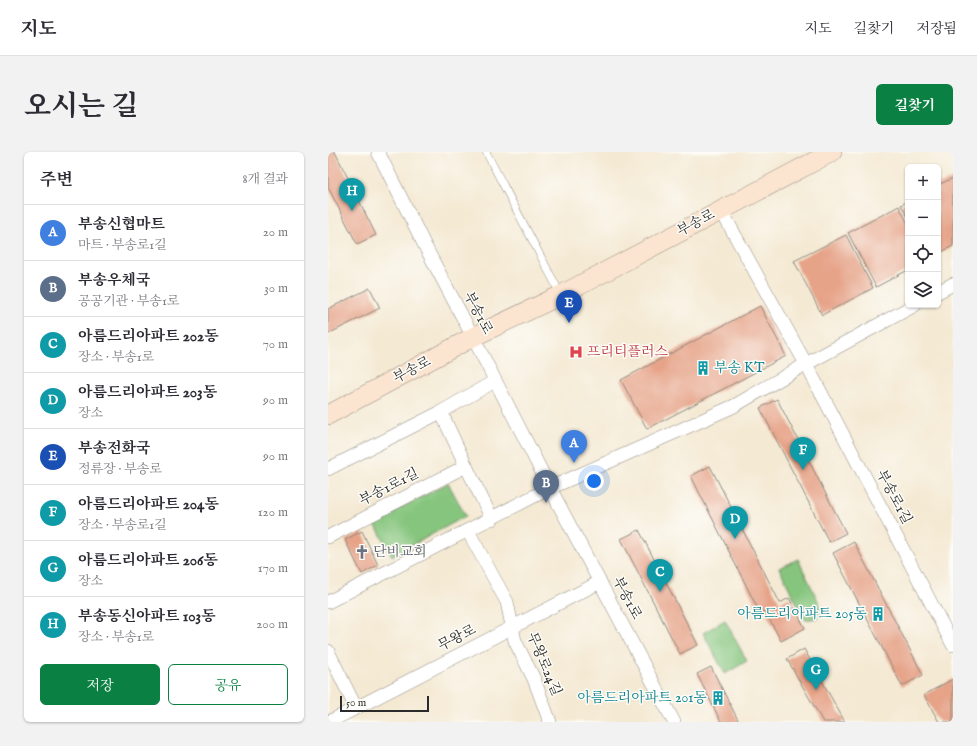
<!DOCTYPE html>
<html lang="ko">
<meta charset="utf-8">
<style>
:root{--surface:#fff;--page:#f2f2f3;--text:#2b2b33;--muted:#7c7c81;--line:#e1e1e2;--accent:#0b8043}
body{margin:0;font-family:"IM FELL English","Noto Serif KR",serif;background:var(--page);color:var(--text)}
.controls{position:absolute;right:12px;top:12px;display:grid;overflow:hidden;border-radius:6px;box-shadow:0 1px 3px #0004}
.controls button{width:36px;height:36px;display:grid;place-items:center;padding:0;border:0;border-bottom:1px solid var(--line);background:var(--surface);color:var(--text);font:20px sans-serif}
.scale{position:absolute;left:12px;bottom:10px;width:89px;box-sizing:border-box;padding-left:4px;border:2px solid #2b2b2b;border-top:0;font-size:11px;line-height:14px;white-space:nowrap;color:#2b2b2b;-webkit-text-stroke:3px #fdfcf7;paint-order:stroke}
.you{position:absolute;left:266px;top:329px;width:14px;height:14px;margin:-10px;border:3px solid #fff;border-radius:50%;background:#1a73e8;box-shadow:0 0 0 6px #1a73e833}
.badge{display:grid;place-items:center;width:26px;height:26px;border-radius:50%;background:var(--accent);color:#fff;font-size:13px;font-weight:700}
.pin{position:absolute;translate:-50% -33px;filter:drop-shadow(0 1px 2px #0008)}
.pin::after{content:'';position:absolute;top:21px;width:14px;height:12px;background:inherit;clip-path:polygon(0 0,100% 0,50% 100%)}
.list{margin:0;padding:0;list-style:none}
h2{display:flex;justify-content:space-between;align-items:center;height:52px;margin:0;padding:0 16px;font-size:17px}
h2 small{font-size:13px;font-weight:400;color:var(--muted)}
.list li{display:grid;grid-template-columns:26px 1fr auto;gap:12px;align-items:center;box-sizing:border-box;height:56px;padding:0 16px;border-top:1px solid var(--line)}
.list b{display:block;font-size:15px;white-space:nowrap}
.list p{margin:0;font-size:13px;white-space:nowrap;color:var(--muted)}
.list em{font-size:13px;font-style:normal;color:var(--muted)}
.actions{display:flex;gap:8px;padding:12px 16px}
.actions a{flex:1;padding:9px 0;border:1px solid var(--accent);border-radius:6px;text-align:center;font-size:14px;color:var(--accent)}
.actions .main{background:var(--accent);color:#fff}
.icon{flex:none;width:22px;height:22px;fill:none;stroke:currentColor;stroke-width:2;stroke-linecap:round;stroke-linejoin:round}
.map{position:relative;flex:none;width:625px;height:570px;overflow:hidden;border-radius:6px}
header{display:flex;align-items:center;gap:24px;box-sizing:border-box;height:56px;padding:0 20px;background:var(--surface);border-bottom:1px solid var(--line)}
header strong{font-size:19px}
nav{display:flex;gap:22px;margin-inline-start:auto;font-size:14px}
.intro{display:flex;align-items:center;justify-content:space-between;box-sizing:border-box;height:96px;padding:0 24px}
h1{margin:0;font-size:28px}
.button{padding:10px 18px;border-radius:6px;background:var(--accent);color:#fff;font-size:14px;font-weight:700}
main{display:flex;gap:24px;padding:0 24px}
aside{flex:1;background:var(--surface);border-radius:6px;box-shadow:0 1px 3px #0004}
.map>svg:first-child{display:block}
</style>
<header>
<strong>지도</strong>
<nav><a>지도</a><a>길찾기</a><a>저장됨</a></nav>
</header>
<div class="intro"><h1>오시는 길</h1><a class="button">길찾기</a></div>
<main>
<aside>
<h2>주변<small>8개 결과</small></h2>
<ul class="list">
<li><span class="badge" style="background:#3f7fe0">A</span><div><b>부송신협마트</b><p>마트 · 부송로1길</p></div><em>20 m</em></li>
<li><span class="badge" style="background:#5c6f8a">B</span><div><b>부송우체국</b><p>공공기관 · 부송1로</p></div><em>30 m</em></li>
<li><span class="badge" style="background:#0f9aa8">C</span><div><b>아름드리아파트 202동</b><p>장소 · 부송1로</p></div><em>70 m</em></li>
<li><span class="badge" style="background:#0f9aa8">D</span><div><b>아름드리아파트 203동</b><p>장소</p></div><em>90 m</em></li>
<li><span class="badge" style="background:#1a4fb4">E</span><div><b>부송전화국</b><p>정류장 · 부송로</p></div><em>90 m</em></li>
<li><span class="badge" style="background:#0f9aa8">F</span><div><b>아름드리아파트 204동</b><p>장소 · 부송로1길</p></div><em>120 m</em></li>
<li><span class="badge" style="background:#0f9aa8">G</span><div><b>아름드리아파트 206동</b><p>장소</p></div><em>170 m</em></li>
<li><span class="badge" style="background:#0f9aa8">H</span><div><b>부송동신아파트 103동</b><p>장소 · 부송1로</p></div><em>200 m</em></li>
</ul>
<div class="actions"><a class="main">저장</a><a>공유</a></div>
</aside>
<div class="map">
<svg width="625" height="570" viewBox="0 0 625 570">
<rect width="100%" height="100%" fill="#fdfcf7"/>
<filter id="ink" filterUnits="userSpaceOnUse"><feTurbulence type="fractalNoise" baseFrequency=".025" numOctaves="2"/><feDisplacementMap in="SourceGraphic" scale="8" xChannelSelector="R" yChannelSelector="G"/><feConvolveMatrix kernelMatrix="1 2 1 2 8 2 1 2 1" color-interpolation-filters="sRGB"/></filter>
<filter id="wash" filterUnits="userSpaceOnUse"><feTurbulence type="fractalNoise" baseFrequency=".012" numOctaves="4" result="noise"/><feDisplacementMap in="SourceGraphic" scale="16" xChannelSelector="R" yChannelSelector="G"/><feGaussianBlur stdDeviation="0.9" result="paint"/><feColorMatrix in="noise" values="0 0 0 0 0 0 0 0 0 0 0 0 0 0 0 0 0 1.4 0 .05"/><feComposite in="paint" operator="in"/></filter>
<g filter="url(#wash)">
<rect width="100%" height="100%" fill="#f4e9d3"/>
<g fill="#85c57d" stroke="#587854">
<path d="M 120,331 L 138,364 L 64,404 L 46,370 Z"/>
<path d="M 470,407 L 493,455 L 489,466 L 477,468 L 451,416 Z"/>
<path d="M 397,468 L 419,509 L 397,522 L 375,481 Z"/>
</g>
<g id="blocks">
<g fill="#e6a388">
<path d="M 0,0 L 7,0 L 48,83 L 29,92 L 0,35 Z"/>
<path d="M 625,26 L 625,94 L 610,102 L 610,33 Z"/>
<path d="M 580,49 L 580,65 L 573,53 Z"/>
<path d="M 571,54 L 580,72 L 580,118 L 548,135 L 520,81 Z"/>
<path d="M 518,83 L 545,136 L 494,163 L 466,109 Z"/>
<path d="M 42,136 L 52,156 L 0,182 L 0,157 Z"/>
<path d="M 432,154 L 458,204 L 319,277 L 293,228 Z"/>
<path d="M 449,247 L 518,381 L 501,390 L 432,256 Z"/>
<path d="M 382,314 L 452,451 L 461,446 L 477,476 L 453,489 L 437,459 L 432,461 L 363,324 Z"/>
<path d="M 311,378 L 370,493 L 352,502 L 293,387 Z"/>
<path d="M 34,379 L 50,413 L 34,422 L 17,388 Z"/>
<path d="M 526,390 L 595,523 L 574,534 L 505,401 Z"/>
<path d="M 476,497 L 517,570 L 495,570 L 459,507 Z"/>
<path d="M 383,515 L 411,570 L 393,570 L 369,522 Z"/>
<path d="M 625,527 L 625,570 L 611,570 L 596,543 Z"/>
</g>
</g>
</g>
<g filter="url(#ink)">
<use href="#blocks" fill-opacity="0" stroke="#908a7f" stroke-width="1"/>
<g fill="none" stroke-linecap="round" stroke-linejoin="round">
<defs>
<path id="lane" d="M 158,0 L 233,143"/>
<g id="street">
<path d="M 50,0 L 97,94 L 145,185 L 222,336 L 346,570"/>
<path d="M 393,58 L 478,212 L 625,493"/>
<path d="M 610,140 L 625,132"/>
<path d="M 113,260 L 138,314 L 164,367"/>
<path d="M 0,317 L 113,260 L 167,229"/>
<path d="M 140,379 L 179,450 L 187,489 L 206,527 L 222,570"/>
<path d="M 0,385 L 138,314"/>
<path d="M 0,450 L 222,336 L 406,254 L 478,212 L 587,153"/>
<path d="M 0,499 L 28,556"/>
<path d="M 1,570 L 272,430"/>
</g>
<path id="secondary" d="M 0,263 L 145,185 L 233,143 L 504,0"/>
</defs>
<use href="#lane" stroke="#908a7f" stroke-width="8"/>
<use href="#street" stroke="#908a7f" stroke-width="14"/>
<use href="#secondary" stroke="#908a7f" stroke-width="20"/>
<use href="#lane" stroke="#fff" stroke-width="7"/>
<use href="#street" stroke="#fff" stroke-width="13"/>
<use href="#secondary" stroke="#fce5d0" stroke-width="19"/>
</g>
</g>
<defs>
<symbol id="hospital-bare" viewBox="-9 -9 18 18"><path d="M-5-5h3v3.5h4V-5h3V5h-3V1.5h-4V5h-3Z" fill="#e0444e" stroke="#fdfcf7" stroke-width="2.5" paint-order="stroke"/></symbol>
<symbol id="building-bare" viewBox="-9 -9 18 18"><path d="M-4-6H4V6H1V3H-1V6H-4ZM-2.5-4.3h1.7v1.8h-1.7ZM.8-4.3h1.7v1.8H.8ZM-2.5-1h1.7V.8h-1.7ZM.8-1h1.7V.8H.8Z" fill="#0f9aa8" stroke="#fdfcf7" stroke-width="2.5" paint-order="stroke"/></symbol>
<symbol id="church-bare" viewBox="-9 -9 18 18"><path d="M-1.2-6h2.4v3.5h3.3v2.4h-3.3V6h-2.4V-.1h-3.3v-2.4h3.3Z" fill="#6b7280" stroke="#fdfcf7" stroke-width="2.5" paint-order="stroke"/></symbol>
</defs>
<g fill-rule="evenodd">
<use href="#hospital-bare" x="238" y="190" width="20" height="20"/>
<use href="#building-bare" x="365" y="206" width="20" height="20"/>
<use href="#church-bare" x="24" y="390" width="20" height="20"/>
<use href="#building-bare" x="540" y="452" width="20" height="20"/>
<use href="#building-bare" x="380" y="536" width="20" height="20"/>
</g>
<g text-anchor="middle" dominant-baseline="central" stroke-width="3" stroke-linejoin="round" paint-order="stroke">
<g font-size="14" fill="#2b2b2b" stroke="#fdfcf7">
<text transform="translate(368 71) rotate(-28)">부송로</text>
<text transform="translate(150 161) rotate(62)">부송1로</text>
<text transform="translate(84 218) rotate(-28)">부송로</text>
<text transform="translate(61 335) rotate(-27)">부송1로1길</text>
<text transform="translate(566 345) rotate(62)">부송로1길</text>
<text transform="translate(299 446) rotate(62)">부송1로</text>
<text transform="translate(129 486) rotate(-27)">무왕로</text>
<text transform="translate(216 512) rotate(67)">무왕로24길</text>
</g>
<g font-size="14" fill="#be3a42" stroke="#fdfcf7" text-anchor="start">
<text x="259" y="200">프리티플러스</text>
</g>
<g font-size="14" fill="#0d838f" stroke="#fdfcf7" text-anchor="end">
<text x="386" y="216" text-anchor="start">부송 KT</text>
<text x="539" y="462">아름드리아파트 205동</text>
<text x="379" y="546">아름드리아파트 201동</text>
</g>
<g font-size="14" fill="#5b616d" stroke="#fdfcf7" text-anchor="start">
<text x="45" y="400">단비교회</text>
</g>
</g>
</svg>
<div class="controls">
<button>+</button>
<button>−</button>
<button><svg class="icon" aria-label="locate" viewBox="0 0 24 24"><circle cx="12" cy="12" r="6"/><path d="M12 2v4M12 18v4M2 12h4M18 12h4"/></svg></button>
<button><svg class="icon" aria-label="layers" viewBox="0 0 24 24"><path d="M12 4l9 5-9 5-9-5zM3 14l9 5 9-5"/></svg></button>
</div>
<div class="scale">50 m</div>
<div class="you"></div>
<div class="pin badge" style="left:246px;top:311px;background:#3f7fe0">A</div>
<div class="pin badge" style="left:218px;top:351px;background:#5c6f8a">B</div>
<div class="pin badge" style="left:332px;top:440px;background:#0f9aa8">C</div>
<div class="pin badge" style="left:407px;top:387px;background:#0f9aa8">D</div>
<div class="pin badge" style="left:241px;top:171px;background:#1a4fb4">E</div>
<div class="pin badge" style="left:475px;top:318px;background:#0f9aa8">F</div>
<div class="pin badge" style="left:488px;top:538px;background:#0f9aa8">G</div>
<div class="pin badge" style="left:24px;top:59px;background:#0f9aa8">H</div>
</div>
</main>
